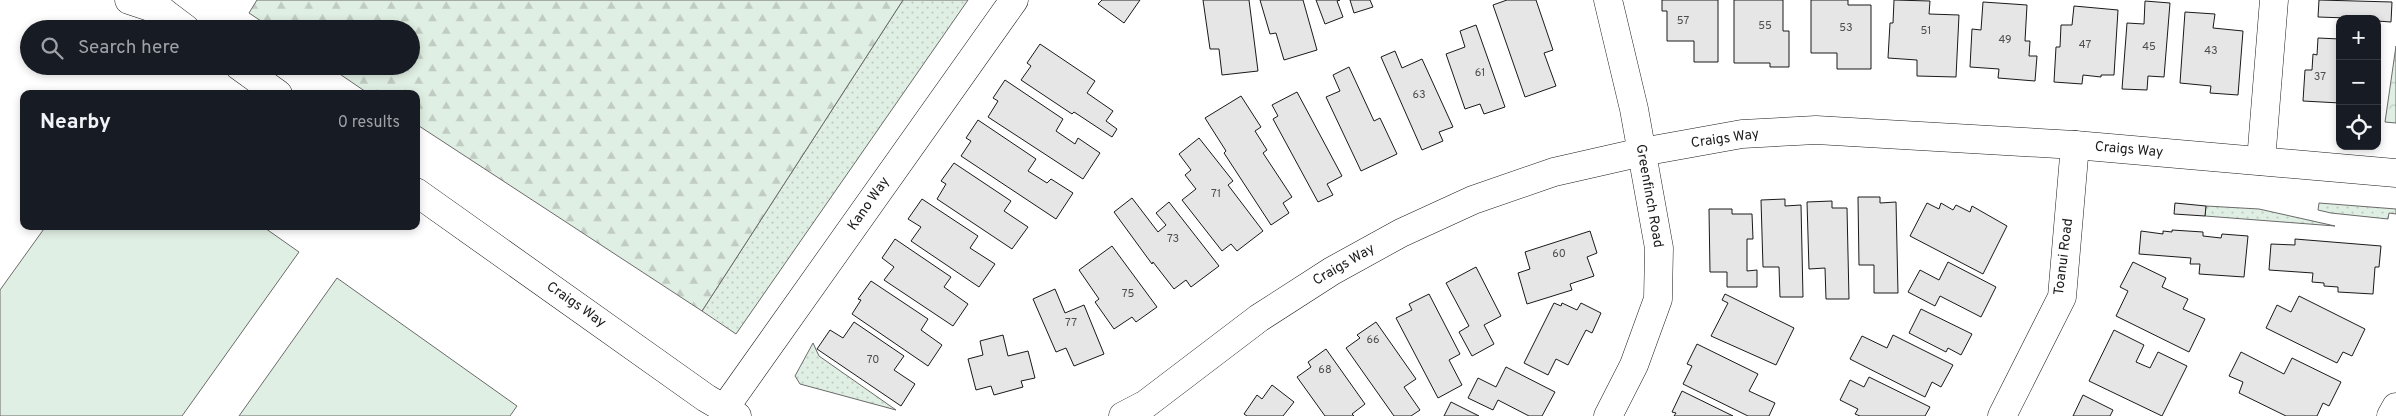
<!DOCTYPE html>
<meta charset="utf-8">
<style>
:root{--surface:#171b24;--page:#242831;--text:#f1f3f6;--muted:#9ea1a6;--line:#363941}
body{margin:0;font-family:Overpass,sans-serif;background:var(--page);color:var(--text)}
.controls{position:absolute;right:15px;top:15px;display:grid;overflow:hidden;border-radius:10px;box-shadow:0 2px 8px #0003}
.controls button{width:45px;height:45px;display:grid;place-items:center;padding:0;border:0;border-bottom:1px solid var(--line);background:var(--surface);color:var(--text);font:25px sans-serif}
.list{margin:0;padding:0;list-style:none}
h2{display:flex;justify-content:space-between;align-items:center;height:65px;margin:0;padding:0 20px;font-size:21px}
h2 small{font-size:16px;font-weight:400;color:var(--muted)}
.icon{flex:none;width:28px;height:28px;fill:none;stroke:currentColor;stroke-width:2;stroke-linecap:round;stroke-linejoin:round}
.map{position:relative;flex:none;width:2396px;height:416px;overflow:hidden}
.search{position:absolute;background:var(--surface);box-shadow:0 2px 8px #0003;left:20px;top:20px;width:400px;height:55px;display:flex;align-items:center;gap:12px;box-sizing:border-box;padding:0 18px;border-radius:28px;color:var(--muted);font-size:19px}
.panel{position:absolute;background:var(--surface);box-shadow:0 2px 8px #0003;left:20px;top:90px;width:400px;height:140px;border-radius:10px}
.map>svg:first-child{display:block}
</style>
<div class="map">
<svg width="2396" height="416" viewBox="0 0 2396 416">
<defs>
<pattern id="grass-dots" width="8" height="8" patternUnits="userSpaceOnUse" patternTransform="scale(1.25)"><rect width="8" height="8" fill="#e0efe3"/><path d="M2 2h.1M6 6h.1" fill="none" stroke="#c0ccc2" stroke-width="1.8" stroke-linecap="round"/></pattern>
<pattern id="forest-firs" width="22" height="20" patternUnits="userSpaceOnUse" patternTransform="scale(1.25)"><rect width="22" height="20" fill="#e0efe3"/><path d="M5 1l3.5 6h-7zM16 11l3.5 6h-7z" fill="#c0ccc2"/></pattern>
<pattern id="park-crowns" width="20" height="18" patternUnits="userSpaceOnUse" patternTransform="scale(1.25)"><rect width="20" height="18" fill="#e0efe3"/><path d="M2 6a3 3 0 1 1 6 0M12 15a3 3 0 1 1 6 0" fill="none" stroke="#c0ccc2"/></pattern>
</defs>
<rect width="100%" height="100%" fill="#fff"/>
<g fill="url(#grass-dots)" stroke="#6a6a6a">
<path d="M 903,0 L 968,0 L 736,334 L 702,311 Z"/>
<path d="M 2319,203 L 2396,209 L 2396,214 L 2389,213 L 2388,219 L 2331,213 L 2318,210 Z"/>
<path d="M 2206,206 L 2259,209 L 2335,226 L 2205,216 Z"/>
<path d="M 813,343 L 819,356 L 896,410 L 800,384 L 795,376 Z"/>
</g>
<path fill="url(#forest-firs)" stroke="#6a6a6a" d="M 257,0 L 903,0 L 702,311 L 416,124 L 416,94 L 369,94 L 328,66 L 411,66 L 411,29 L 273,29 L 249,13 Z"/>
<path fill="url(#park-crowns)" stroke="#6a6a6a" d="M 2396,46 L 2396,123 L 2385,122 Z"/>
<g fill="#e0efe3" stroke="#6a6a6a">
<path d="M 46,226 L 262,226 L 299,252 L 182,416 L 0,416 L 0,290 Z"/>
<path d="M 337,278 L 517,406 L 510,416 L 239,416 Z"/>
</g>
<g fill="#e6e6e6" stroke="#1a1a1a">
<path d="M 1102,0 L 1140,0 L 1124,23 L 1098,4 Z"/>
<path d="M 1203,0 L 1249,0 L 1258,71 L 1222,75 L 1219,49 L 1210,49 Z"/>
<path d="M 1260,0 L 1303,0 L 1317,50 L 1284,60 L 1276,33 L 1270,34 Z"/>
<path d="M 1316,0 L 1340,0 L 1337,1 L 1343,17 L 1325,24 Z"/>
<path d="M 1350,0 L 1370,0 L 1373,7 L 1354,13 Z"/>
<path d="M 1507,0 L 1536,0 L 1553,50 L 1544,53 L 1556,86 L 1525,97 L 1493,5 Z"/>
<path d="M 1662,0 L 1718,0 L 1718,62 L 1694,62 L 1694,41 L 1667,41 L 1667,11 L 1662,11 Z"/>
<path d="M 1734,0 L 1783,0 L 1783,31 L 1789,31 L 1789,67 L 1770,67 L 1770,63 L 1734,63 Z"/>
<path d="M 1811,0 L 1848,0 L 1848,5 L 1871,5 L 1871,69 L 1837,69 L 1837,53 L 1811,53 Z"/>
<path d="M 1894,0 L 1930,1 L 1929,14 L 1959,15 L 1956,77 L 1917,76 L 1917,60 L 1888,58 L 1890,23 L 1893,23 Z"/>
<path d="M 2319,0 L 2392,2 L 2391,22 L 2377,21 L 2377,19 L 2318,17 Z"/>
<path d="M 2145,1 L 2170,3 L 2164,77 L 2148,76 L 2147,90 L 2122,89 L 2127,23 L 2144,24 Z"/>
<path d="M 1983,2 L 2027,5 L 2025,41 L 2030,41 L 2029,56 L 2037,56 L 2035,81 L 1998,78 L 1999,69 L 1970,67 L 1972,29 L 1981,30 Z"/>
<path d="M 2074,6 L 2118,10 L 2114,75 L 2101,75 L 2101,77 L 2083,75 L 2082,84 L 2054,82 L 2056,47 L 2060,47 L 2061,25 L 2072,25 Z"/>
<path d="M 2185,12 L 2215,14 L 2213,28 L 2243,31 L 2238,95 L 2210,93 L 2211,86 L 2180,83 Z"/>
<path d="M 1476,25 L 1505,107 L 1484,114 L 1480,104 L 1465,109 L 1446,54 L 1465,47 L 1460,31 Z"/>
<path d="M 2318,38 L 2340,39 L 2340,103 L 2303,101 L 2305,70 L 2312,70 L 2313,54 L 2317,55 Z"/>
<path d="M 1040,44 L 1095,81 L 1087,93 L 1113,111 L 1106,121 L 1117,129 L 1112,137 L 1074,112 L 1072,114 L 1021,80 L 1031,66 L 1027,63 Z"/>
<path d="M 1395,51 L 1402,68 L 1422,59 L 1453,127 L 1439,132 L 1443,141 L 1422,150 L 1381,57 Z"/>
<path d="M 1349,67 L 1374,121 L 1380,118 L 1397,154 L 1361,171 L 1326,97 L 1340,91 L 1333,75 Z"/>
<path d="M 1005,80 L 1063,119 L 1056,131 L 1075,144 L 1078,138 L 1100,153 L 1083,179 L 988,117 L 998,101 L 993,98 Z"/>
<path d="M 1297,92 L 1342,176 L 1327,184 L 1333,195 L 1318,202 L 1273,119 L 1278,116 L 1272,105 Z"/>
<path d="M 1241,96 L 1261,127 L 1255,131 L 1267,150 L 1263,153 L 1292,197 L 1283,203 L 1289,213 L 1271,225 L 1224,153 L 1226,151 L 1205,118 Z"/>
<path d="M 978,120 L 1036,159 L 1028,171 L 1047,183 L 1051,179 L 1073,193 L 1056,219 L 961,156 L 971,141 L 966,138 Z"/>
<path d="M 1199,138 L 1233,181 L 1228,185 L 1263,231 L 1237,251 L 1231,244 L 1222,251 L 1182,200 L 1196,189 L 1185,175 L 1191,170 L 1179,154 Z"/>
<path d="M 954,163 L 1011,201 L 1004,211 L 1028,227 L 1012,249 L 937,199 L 946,184 L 941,181 Z"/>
<path d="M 1858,197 L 1880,197 L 1880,203 L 1896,202 L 1898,293 L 1874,293 L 1874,265 L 1859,265 Z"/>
<path d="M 1132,198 L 1158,232 L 1166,225 L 1156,213 L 1169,202 L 1219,266 L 1191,287 L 1186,280 L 1174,289 L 1153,262 L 1152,264 L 1114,212 Z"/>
<path d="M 922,199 L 978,236 L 970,248 L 995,264 L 979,287 L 911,241 L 921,227 L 908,219 Z"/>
<path d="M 1785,199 L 1785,206 L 1801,205 L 1803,297 L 1780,297 L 1779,267 L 1763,267 L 1761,200 Z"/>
<path d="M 1832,201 L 1832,208 L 1847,208 L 1849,299 L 1826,299 L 1825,268 L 1809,269 L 1807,202 Z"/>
<path d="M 1927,203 L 1939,209 L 1941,203 L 1953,210 L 1956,205 L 1970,212 L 1972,206 L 2007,226 L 1983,274 L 1910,236 Z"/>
<path d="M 2175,203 L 2206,206 L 2205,216 L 2174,214 Z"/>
<path d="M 1709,209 L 1732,209 L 1732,214 L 1752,214 L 1753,239 L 1747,239 L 1747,271 L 1757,270 L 1757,287 L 1727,287 L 1727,272 L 1710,272 Z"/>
<path d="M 2172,230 L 2203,232 L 2203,236 L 2221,238 L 2222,234 L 2248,236 L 2244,277 L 2199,274 L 2200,264 L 2190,264 L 2191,258 L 2139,254 L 2141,231 L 2163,234 L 2163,231 L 2172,232 Z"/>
<path d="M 1590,231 L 1597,253 L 1587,257 L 1594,276 L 1570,284 L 1572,290 L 1527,304 L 1518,273 L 1530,269 L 1525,252 Z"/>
<path d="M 895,239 L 951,277 L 944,287 L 968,304 L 953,326 L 884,280 L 894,267 L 882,258 Z"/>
<path d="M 2295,239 L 2381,246 L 2379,267 L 2375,267 L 2373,294 L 2338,292 L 2338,287 L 2324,286 L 2324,283 L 2312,282 L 2313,273 L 2269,270 L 2271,244 L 2295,245 Z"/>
<path d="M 1112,246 L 1157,307 L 1136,322 L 1132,317 L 1114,329 L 1095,302 L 1099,299 L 1079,270 Z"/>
<path d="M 1948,262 L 1996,287 L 1981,317 L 1940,296 L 1935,306 L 1908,292 L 1920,270 L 1939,280 Z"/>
<path d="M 2133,262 L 2166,278 L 2162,287 L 2188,299 L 2183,309 L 2205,319 L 2189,352 L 2116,316 L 2128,291 L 2120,287 Z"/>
<path d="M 1476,267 L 1501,316 L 1484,325 L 1494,344 L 1472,356 L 1459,332 L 1469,326 L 1446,283 Z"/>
<path d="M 871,281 L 928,319 L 921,330 L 942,345 L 928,366 L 852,314 L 861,300 L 858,299 Z"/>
<path d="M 1055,289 L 1065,313 L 1084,305 L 1104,354 L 1074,366 L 1066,348 L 1056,352 L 1033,299 Z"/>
<path d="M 1429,294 L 1460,354 L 1449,360 L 1462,385 L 1438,398 L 1396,318 L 1412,310 L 1409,304 Z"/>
<path d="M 1725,294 L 1794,328 L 1776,365 L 1711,336 L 1728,303 L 1722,300 Z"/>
<path d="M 2299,296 L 2365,329 L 2352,356 L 2343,352 L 2337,363 L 2266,328 L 2277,305 L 2291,312 Z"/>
<path d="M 1554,303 L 1561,306 L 1562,303 L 1577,310 L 1581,303 L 1601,313 L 1592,333 L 1586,330 L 1568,365 L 1556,359 L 1548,375 L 1524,363 Z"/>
<path d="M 1921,309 L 1972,334 L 1961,355 L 1948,348 L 1946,352 L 1909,333 Z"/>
<path d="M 854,322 L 904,356 L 894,370 L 915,384 L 901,406 L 817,349 L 830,330 L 843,338 Z"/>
<path d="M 1376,322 L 1416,379 L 1404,387 L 1420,410 L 1411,416 L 1394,416 L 1346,348 L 1360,338 L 1357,335 Z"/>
<path d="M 2114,330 L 2144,345 L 2136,362 L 2150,368 L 2158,352 L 2187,366 L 2162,416 L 2089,381 Z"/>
<path d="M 1003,335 L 1008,356 L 1028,351 L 1035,378 L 1021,381 L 1023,387 L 994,395 L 991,386 L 976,390 L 968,359 L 983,355 L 980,341 Z"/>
<path d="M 1893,335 L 1953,365 L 1941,387 L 1932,382 L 1925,397 L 1850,359 L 1862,336 L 1887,348 Z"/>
<path d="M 1697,344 L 1758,374 L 1749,391 L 1775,403 L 1769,416 L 1748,416 L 1683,384 L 1692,366 L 1687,364 Z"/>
<path d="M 1326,349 L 1365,404 L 1352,414 L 1354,416 L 1325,416 L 1297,377 L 1311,367 L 1308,362 Z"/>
<path d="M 2241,352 L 2284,374 L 2292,358 L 2341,382 L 2329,406 L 2323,403 L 2317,416 L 2286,416 L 2239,393 L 2243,382 L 2229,376 Z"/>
<path d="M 1506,367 L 1555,392 L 1542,416 L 1529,416 L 1498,400 L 1493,410 L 1468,398 L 1478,378 L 1496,387 Z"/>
<path d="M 1869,377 L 1930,407 L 1925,416 L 1860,416 L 1855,414 L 1858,409 L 1840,400 L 1850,380 L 1864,387 Z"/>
<path d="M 1272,385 L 1294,402 L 1283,416 L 1247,416 L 1244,414 L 1257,395 L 1262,399 Z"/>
<path d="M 1682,391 L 1733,416 L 1674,416 L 1676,413 L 1672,412 Z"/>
<path d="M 2083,395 L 2113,410 L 2110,416 L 2073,416 Z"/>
<path d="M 1451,402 L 1479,416 L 1444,416 Z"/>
</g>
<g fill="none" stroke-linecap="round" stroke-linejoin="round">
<defs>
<g id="minor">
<path d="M 129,0 L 162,11 L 151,0"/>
<path d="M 162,11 L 186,29"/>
<path d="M 239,66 L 278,94"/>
<path d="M 2261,161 L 2274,0"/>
<path d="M 416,192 L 706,398 L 737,416"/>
<path d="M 724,409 L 1014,0"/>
<path d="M 1123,416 L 1146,404 L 1259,318 L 1332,271 L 1401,233 L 1473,200 L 1554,172 L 1642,152 L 1742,134 L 1816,130 L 2075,145 L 2396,173"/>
<path d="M 1608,416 L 1634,365 L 1658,299 L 1659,248 L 1634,109 L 1608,0"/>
<path d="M 2002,416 L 2062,297 L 2075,145"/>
<path d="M 2391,416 L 2396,407"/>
</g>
</defs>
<use href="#minor" stroke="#1a1a1a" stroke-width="29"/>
<use href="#minor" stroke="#fff" stroke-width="28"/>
</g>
<g text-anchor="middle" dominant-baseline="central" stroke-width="4" stroke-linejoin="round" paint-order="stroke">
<g font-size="11" fill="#4d4d4d">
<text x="1683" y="21">57</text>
<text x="1765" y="26">55</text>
<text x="1846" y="28">53</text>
<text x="1926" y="31">51</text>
<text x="2005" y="40">49</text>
<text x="2085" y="45">47</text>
<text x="2149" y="47">45</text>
<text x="2211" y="51">43</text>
<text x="1480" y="73">61</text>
<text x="2320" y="77">37</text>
<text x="1419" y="95">63</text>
<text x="1216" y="194">71</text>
<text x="1173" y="239">73</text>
<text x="1559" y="254">60</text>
<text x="1128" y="294">75</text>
<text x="1071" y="323">77</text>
<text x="1373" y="340">66</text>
<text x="873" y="360">70</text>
<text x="1325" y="370">68</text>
</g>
<g font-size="14" fill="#1a1a1a" stroke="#fff">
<text transform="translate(1725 139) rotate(-8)">Craigs Way</text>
<text transform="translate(2129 150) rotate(5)">Craigs Way</text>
<text transform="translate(1649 196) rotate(80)">Greenfinch Road</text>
<text transform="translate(869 204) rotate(-55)">Kano Way</text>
<text transform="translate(2064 257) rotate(-83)">Toanui Road</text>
<text transform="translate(1344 265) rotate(-30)">Craigs Way</text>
<text transform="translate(576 305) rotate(35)">Craigs Way</text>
</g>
</g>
</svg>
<div class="controls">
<button>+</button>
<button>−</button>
<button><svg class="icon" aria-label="locate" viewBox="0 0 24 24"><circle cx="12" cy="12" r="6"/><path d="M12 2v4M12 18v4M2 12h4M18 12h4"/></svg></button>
</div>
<div class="search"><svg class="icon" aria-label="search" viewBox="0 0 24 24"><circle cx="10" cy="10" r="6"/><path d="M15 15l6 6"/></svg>Search here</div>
<section class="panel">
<h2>Nearby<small>0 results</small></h2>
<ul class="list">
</ul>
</section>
</div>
